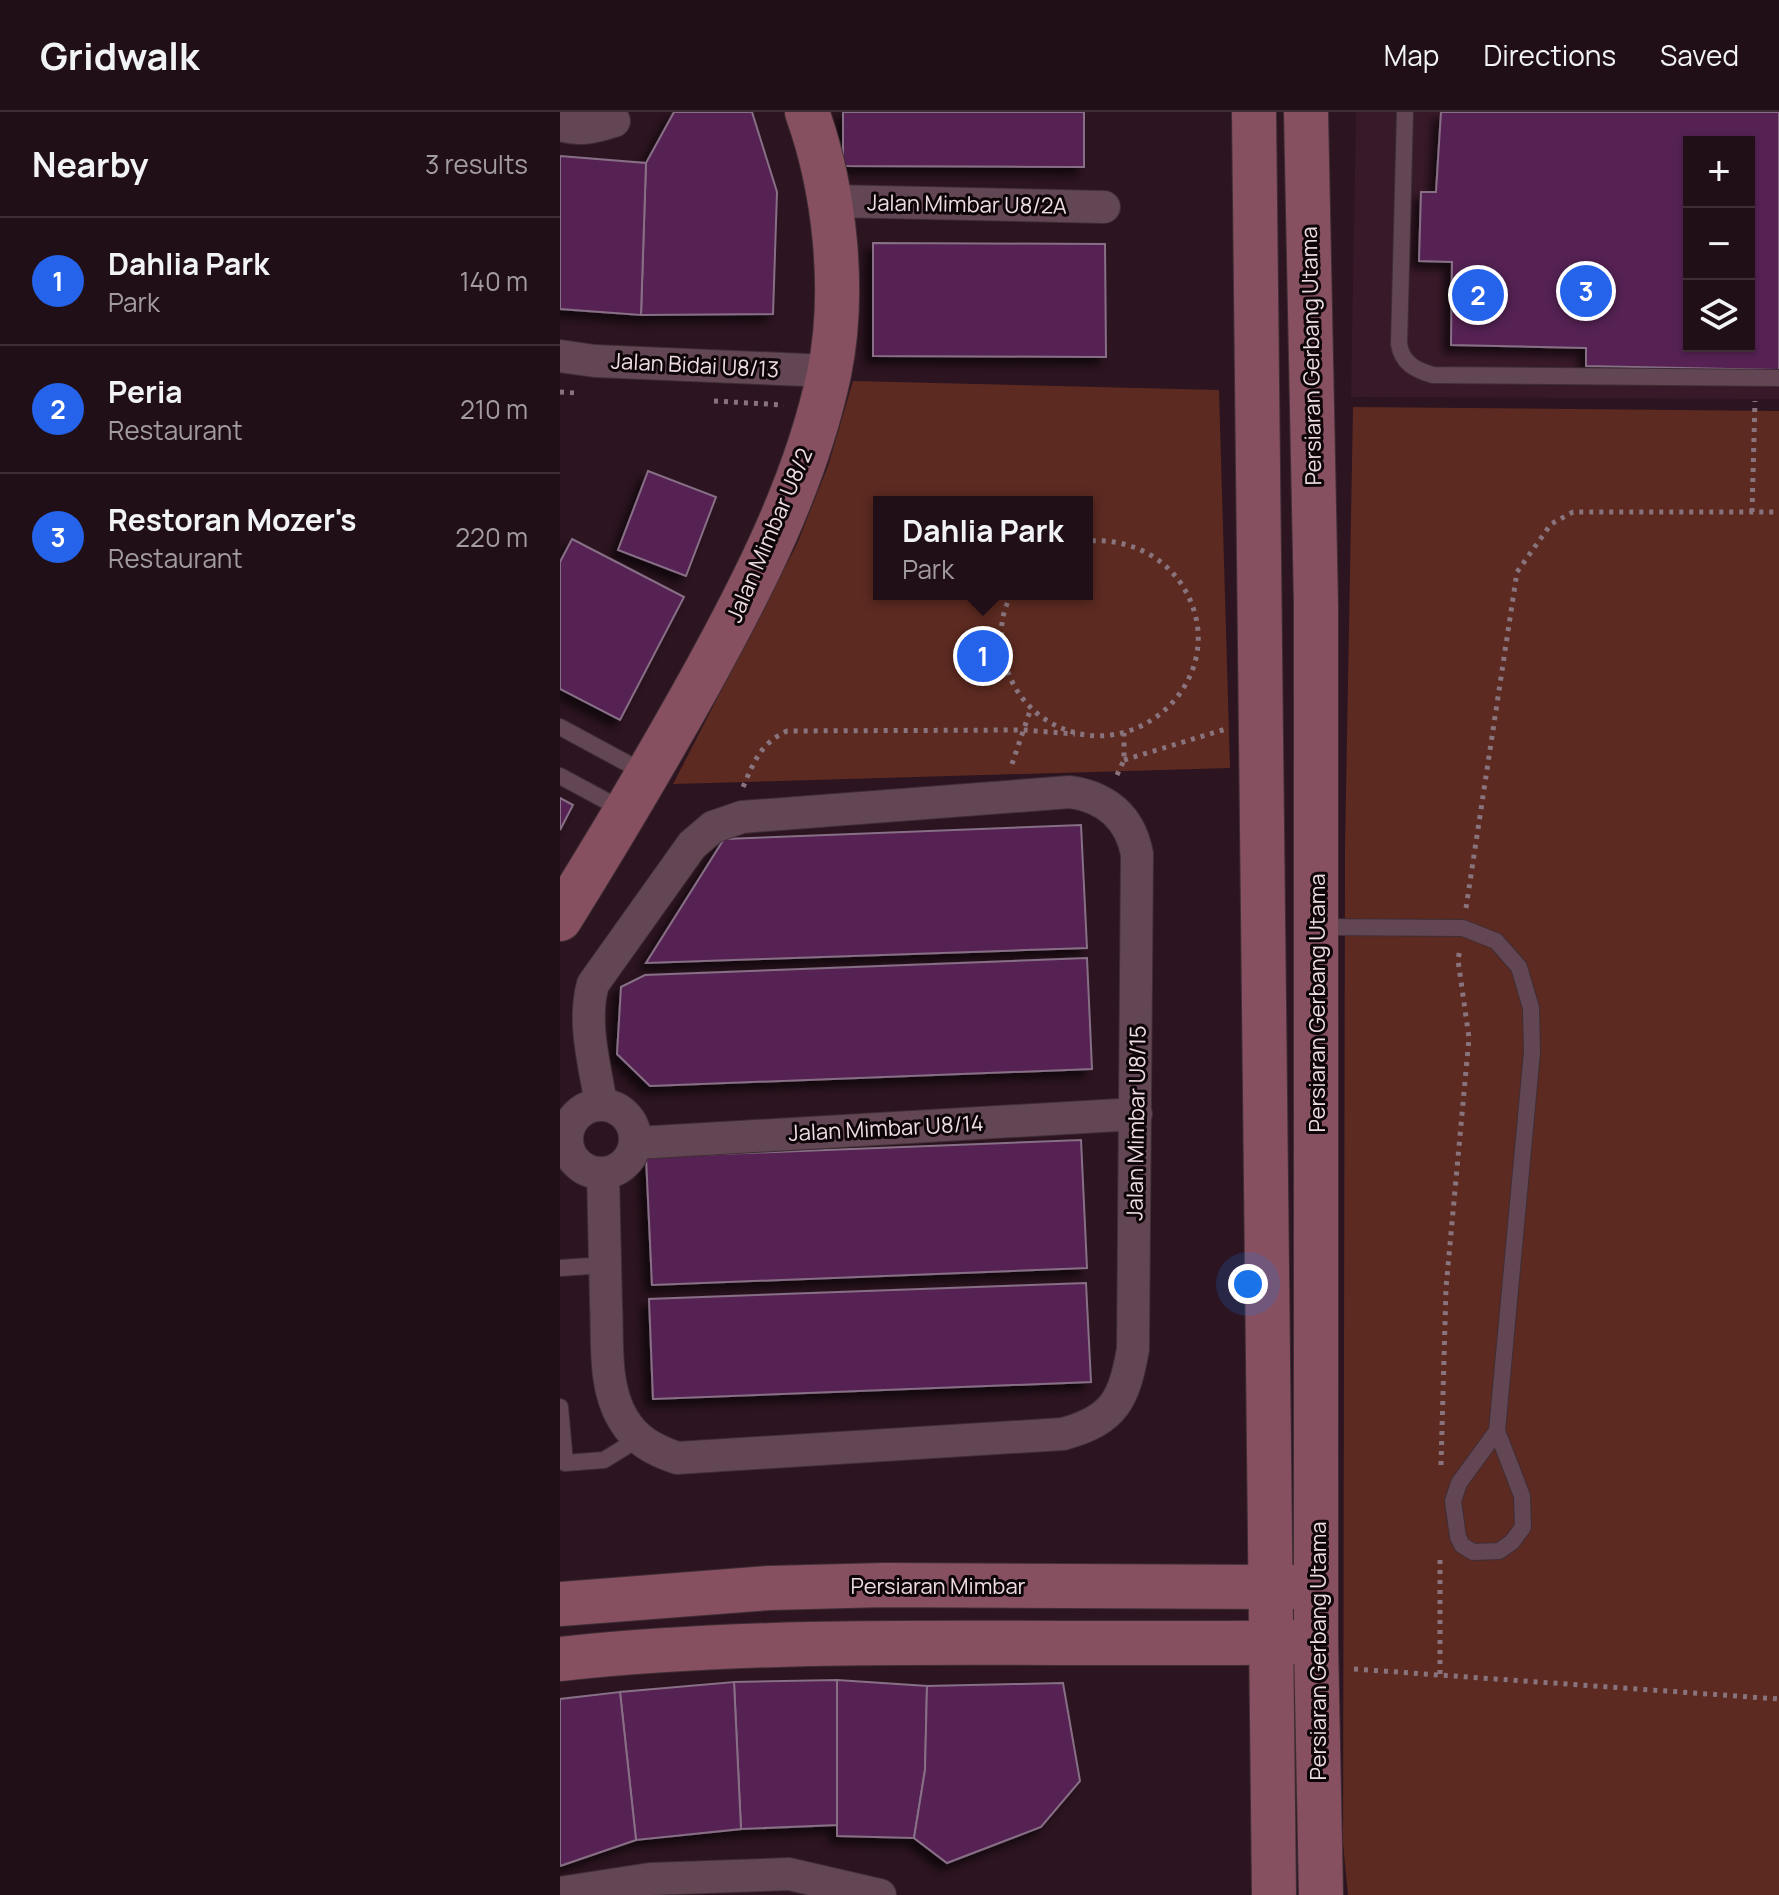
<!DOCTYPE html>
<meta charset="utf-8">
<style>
:root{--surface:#210f18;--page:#291821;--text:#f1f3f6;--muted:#a29ca2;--line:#3e2f37;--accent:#2563eb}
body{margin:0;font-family:Manrope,sans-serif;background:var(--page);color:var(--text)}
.controls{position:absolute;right:24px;top:24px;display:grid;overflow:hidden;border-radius:0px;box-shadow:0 2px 6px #0004}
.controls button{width:72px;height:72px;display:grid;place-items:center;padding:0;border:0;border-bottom:2px solid var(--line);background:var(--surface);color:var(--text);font:40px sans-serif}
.you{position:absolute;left:688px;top:1172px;width:28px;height:28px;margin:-20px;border:6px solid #fff;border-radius:50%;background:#1a73e8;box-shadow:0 0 0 12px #1a73e833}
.badge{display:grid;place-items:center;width:52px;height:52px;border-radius:50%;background:var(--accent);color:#fff;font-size:26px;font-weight:700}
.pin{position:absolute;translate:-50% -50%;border:4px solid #fff;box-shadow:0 2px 8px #0006}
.popup{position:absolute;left:313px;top:384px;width:220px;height:104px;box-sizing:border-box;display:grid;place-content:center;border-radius:0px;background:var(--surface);filter:drop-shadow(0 2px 6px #0005);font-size:26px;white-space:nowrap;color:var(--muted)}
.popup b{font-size:30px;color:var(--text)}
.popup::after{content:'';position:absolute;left:50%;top:100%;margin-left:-16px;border:16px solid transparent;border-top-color:var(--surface)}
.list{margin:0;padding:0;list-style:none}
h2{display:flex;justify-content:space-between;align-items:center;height:104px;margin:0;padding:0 32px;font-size:34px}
h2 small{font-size:26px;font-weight:400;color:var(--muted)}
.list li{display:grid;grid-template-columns:52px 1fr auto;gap:24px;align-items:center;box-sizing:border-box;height:128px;padding:0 32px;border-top:2px solid var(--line)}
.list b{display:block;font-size:30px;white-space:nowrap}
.list p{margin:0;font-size:26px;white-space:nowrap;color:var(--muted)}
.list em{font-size:26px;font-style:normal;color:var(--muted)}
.icon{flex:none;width:44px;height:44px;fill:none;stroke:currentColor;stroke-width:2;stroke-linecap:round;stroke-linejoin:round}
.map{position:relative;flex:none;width:1219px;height:1783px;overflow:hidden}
header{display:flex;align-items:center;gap:48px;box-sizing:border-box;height:112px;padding:0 40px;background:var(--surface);border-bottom:2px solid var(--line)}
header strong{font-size:38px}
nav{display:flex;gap:44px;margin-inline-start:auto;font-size:28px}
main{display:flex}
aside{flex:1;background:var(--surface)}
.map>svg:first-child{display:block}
</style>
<header>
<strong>Gridwalk</strong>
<nav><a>Map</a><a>Directions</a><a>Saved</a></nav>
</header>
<main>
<aside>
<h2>Nearby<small>3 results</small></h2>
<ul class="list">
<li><span class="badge">1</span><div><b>Dahlia Park</b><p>Park</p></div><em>140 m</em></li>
<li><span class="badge">2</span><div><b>Peria</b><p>Restaurant</p></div><em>210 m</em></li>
<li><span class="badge">3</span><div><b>Restoran Mozer's</b><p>Restaurant</p></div><em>220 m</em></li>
</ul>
</aside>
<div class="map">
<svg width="1219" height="1783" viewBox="0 0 1219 1783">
<defs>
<filter id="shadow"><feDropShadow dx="-7" dy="7" stdDeviation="4" flood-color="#0009"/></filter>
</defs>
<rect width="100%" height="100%" fill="#2c1420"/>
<path fill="#381929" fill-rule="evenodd" d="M 796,0 L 1219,0 L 1219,287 L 791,285 ZM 1129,30 L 1189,30 L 1189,234 L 1129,234 Z"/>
<g fill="#5c2a20" fill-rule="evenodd">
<path d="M 293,269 L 659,278 L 670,656 L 113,672 L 237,432 L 268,354 ZM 319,390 L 527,390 L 527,482 L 319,482 Z"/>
<path d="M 793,295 L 1219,299 L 1219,1783 L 788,1783 L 783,1732 L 785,735 Z"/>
</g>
<g fill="#542053" stroke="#876f85" stroke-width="2" fill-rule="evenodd" filter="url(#shadow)">
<path d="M 114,0 L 192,0 L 217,80 L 213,202 L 81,203 L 86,51 Z"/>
<path d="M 283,0 L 524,0 L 524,55 L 283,54 Z"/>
<path d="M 881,0 L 1219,0 L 1219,258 L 1026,254 L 1026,236 L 891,233 L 892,150 L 859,149 L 861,80 L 876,80 ZM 1129,30 L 1189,30 L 1189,234 L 1129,234 Z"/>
<path d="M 0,44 L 86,51 L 81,203 L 0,197 Z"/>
<path d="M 313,131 L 545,132 L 546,245 L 313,244 Z"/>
<path d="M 88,359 L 156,385 L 126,464 L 58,438 Z"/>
<path d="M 12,427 L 124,485 L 60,608 L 0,577 L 0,450 Z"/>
<path d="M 0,686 L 13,693 L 0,718 Z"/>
<path d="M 521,713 L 527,836 L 86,851 L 164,727 Z"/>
<path d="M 527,846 L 532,957 L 90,974 L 57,942 L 61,875 L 85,863 Z"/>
<path d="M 521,1028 L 527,1156 L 92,1173 L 86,1045 Z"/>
<path d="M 526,1171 L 531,1270 L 93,1287 L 89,1187 Z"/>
<path d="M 277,1568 L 277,1713 L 181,1717 L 174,1570 Z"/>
<path d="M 277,1568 L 367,1574 L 365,1658 L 354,1726 L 277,1724 Z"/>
<path d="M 174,1570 L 181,1717 L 76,1728 L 60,1580 Z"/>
<path d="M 503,1571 L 520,1669 L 481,1715 L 387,1751 L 354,1726 L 365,1658 L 367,1574 Z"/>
<path d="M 60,1580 L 76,1728 L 0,1754 L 0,1587 Z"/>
</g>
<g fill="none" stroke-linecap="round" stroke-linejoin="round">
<defs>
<g id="lane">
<path d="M 845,0 L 839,232 C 842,251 855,258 873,263 L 1219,266"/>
<path d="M 0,615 L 87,662"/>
<path d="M 0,664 L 65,699"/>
<path d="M 758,815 L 903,816 L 936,829 L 959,855 L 971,896 L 972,940 L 937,1319 L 962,1384 L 963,1415 L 952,1430 L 939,1439 L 913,1440 L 902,1433 L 898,1425 L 893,1389 L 899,1371 L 937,1319"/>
<path d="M 0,1156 L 45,1153"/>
<path d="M 0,1295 L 5,1351 L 44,1348 L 78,1327"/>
</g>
<g id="street">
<path d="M 0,13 C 19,19 35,15 54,9"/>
<path d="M 271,89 L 544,95"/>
<path d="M 0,244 L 35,249 L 269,259"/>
<path d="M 41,992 C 35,954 22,910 33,872 L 132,733 L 153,715 L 182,705 L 510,680 C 546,685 570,705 577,742 L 573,1237 C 564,1287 555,1308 503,1322 L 117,1346 C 94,1338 75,1328 63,1307 C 43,1274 48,1229 46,1192 C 45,1148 44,1105 43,1062"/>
<circle cx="41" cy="1027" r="34"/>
<path d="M 76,1031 L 576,1002"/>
<path d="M 0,1781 L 90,1767 L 229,1762 L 320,1783"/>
</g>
<g id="secondary">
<path d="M 694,0 L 714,1783"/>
<path d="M 746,0 L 756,494 L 756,1530 L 761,1783"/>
<path d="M 0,807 C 49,728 96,649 141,568 C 194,472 246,370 269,262 C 286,180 275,78 247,0"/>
<path d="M 0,1492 L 209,1476 L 325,1473 L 737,1475"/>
<path d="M 0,1547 C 245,1521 492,1535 738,1530"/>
</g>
</defs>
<use href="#lane" stroke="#3f2e35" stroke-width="18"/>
<use href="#street" stroke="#3f2e35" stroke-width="34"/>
<use href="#secondary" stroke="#3f2e35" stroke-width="46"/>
<g stroke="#89747e" stroke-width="5" stroke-dasharray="4 6" stroke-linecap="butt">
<path d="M 0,280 L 16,281"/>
<path d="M 154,289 L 224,293"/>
<path d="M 1192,400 L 1195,289"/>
<path d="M 452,482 C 439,503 439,530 446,553 C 451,573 463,590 479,603 C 567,669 681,565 622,473 C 601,441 564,426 527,429"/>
<path d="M 564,648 L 666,617"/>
<path d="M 452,652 L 471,596"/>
<path d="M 557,663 L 564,648 L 564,621"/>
<path d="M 183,675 C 195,648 200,632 227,619 L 463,618 L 515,622"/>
<path d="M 906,796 L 957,460 L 991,412 L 1013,400 L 1219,400"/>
<path d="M 881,1353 L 886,1176 L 909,926 L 898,848 L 900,837"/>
<path d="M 794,1557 L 1219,1587"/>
<path d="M 880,1562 L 880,1443"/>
</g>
<use href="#lane" stroke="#634653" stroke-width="16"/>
<use href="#street" stroke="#634653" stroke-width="32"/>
<use href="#secondary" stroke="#875060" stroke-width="44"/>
</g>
<g text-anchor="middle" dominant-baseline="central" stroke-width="6" stroke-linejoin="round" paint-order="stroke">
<g font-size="22" fill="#eddce3" stroke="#0e0509">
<text transform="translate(407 92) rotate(1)">Jalan Mimbar U8/2A</text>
<text transform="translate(751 244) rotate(-91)">Persiaran Gerbang Utama</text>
<text transform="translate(135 253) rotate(3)">Jalan Bidai U8/13</text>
<text transform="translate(209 423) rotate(-67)">Jalan Mimbar U8/2</text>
<text transform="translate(757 891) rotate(-90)">Persiaran Gerbang Utama</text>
<text transform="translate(576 1011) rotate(-89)">Jalan Mimbar U8/15</text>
<text transform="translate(326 1016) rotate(-3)">Jalan Mimbar U8/14</text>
<text x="378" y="1474">Persiaran Mimbar</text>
<text transform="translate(758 1539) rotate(-90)">Persiaran Gerbang Utama</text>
</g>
</g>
</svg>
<div class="controls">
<button>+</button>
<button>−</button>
<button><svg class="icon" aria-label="layers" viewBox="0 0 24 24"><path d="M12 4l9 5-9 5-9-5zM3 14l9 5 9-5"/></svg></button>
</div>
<div class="you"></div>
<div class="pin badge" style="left:423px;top:544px">1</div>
<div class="popup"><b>Dahlia Park</b>Park</div>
<div class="pin badge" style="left:918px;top:183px">2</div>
<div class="pin badge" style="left:1026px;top:179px">3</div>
</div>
</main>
